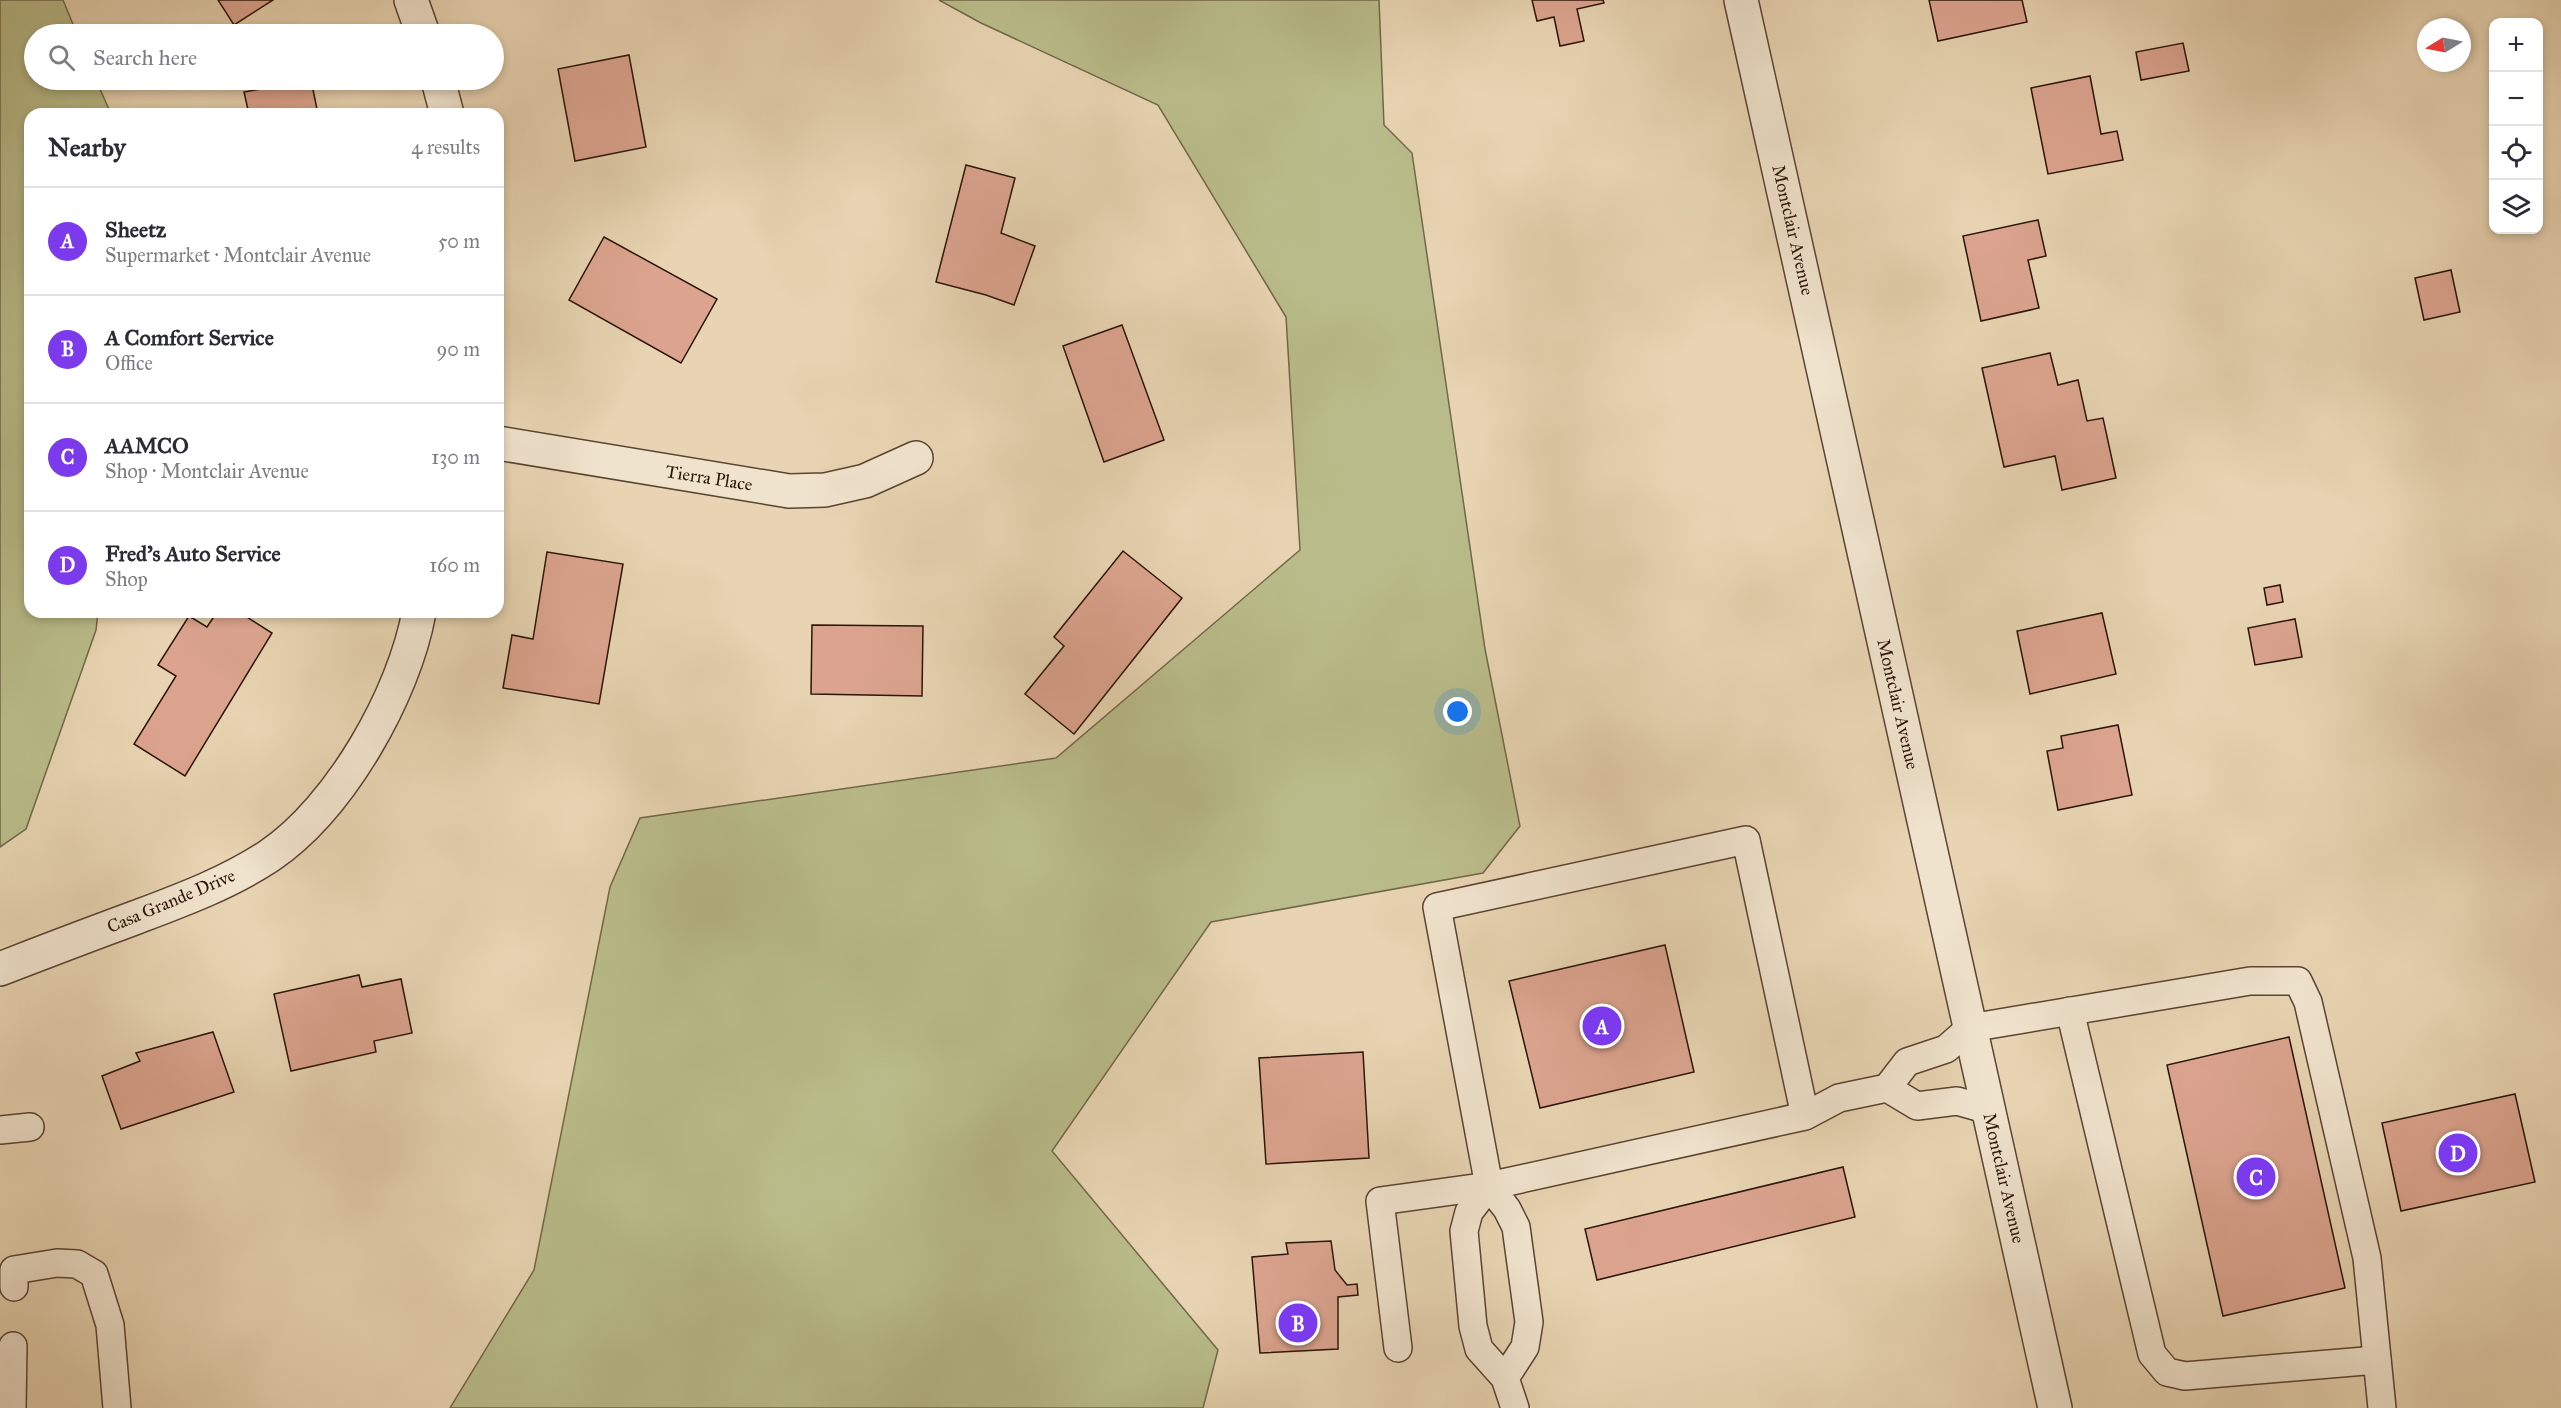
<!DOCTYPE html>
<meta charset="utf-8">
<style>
:root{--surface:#fff;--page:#f7f7f7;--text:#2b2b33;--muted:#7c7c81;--line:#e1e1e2;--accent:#7c3aed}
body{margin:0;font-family:"IM FELL Great Primer",serif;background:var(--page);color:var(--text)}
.controls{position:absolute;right:18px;top:18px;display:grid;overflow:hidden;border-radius:12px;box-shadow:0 3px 9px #0003}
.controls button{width:54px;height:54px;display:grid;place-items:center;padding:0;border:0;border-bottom:2px solid var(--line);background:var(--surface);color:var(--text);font:30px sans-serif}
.compass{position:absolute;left:2417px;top:18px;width:54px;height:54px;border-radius:50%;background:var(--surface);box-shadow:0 3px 9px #0003;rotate:260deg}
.you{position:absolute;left:1458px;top:712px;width:21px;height:21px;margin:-15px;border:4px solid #fff;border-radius:50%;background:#1a73e8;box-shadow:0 0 0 9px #1a73e833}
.badge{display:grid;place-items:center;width:39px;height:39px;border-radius:50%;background:var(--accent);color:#fff;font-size:20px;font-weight:700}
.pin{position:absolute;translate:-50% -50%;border:3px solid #fff;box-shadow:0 2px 6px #0006}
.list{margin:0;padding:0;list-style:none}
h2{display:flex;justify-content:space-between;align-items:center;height:78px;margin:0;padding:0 24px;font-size:26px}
h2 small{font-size:20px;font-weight:400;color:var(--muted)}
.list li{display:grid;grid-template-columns:39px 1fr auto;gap:18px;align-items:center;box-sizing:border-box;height:108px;padding:0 24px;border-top:2px solid var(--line)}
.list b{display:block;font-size:22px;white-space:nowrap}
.list p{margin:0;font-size:20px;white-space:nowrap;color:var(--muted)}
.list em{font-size:20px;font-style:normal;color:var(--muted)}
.icon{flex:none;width:33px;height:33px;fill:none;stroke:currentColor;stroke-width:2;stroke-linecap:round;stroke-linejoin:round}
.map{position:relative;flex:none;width:2561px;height:1408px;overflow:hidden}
.search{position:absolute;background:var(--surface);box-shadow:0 3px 9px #0003;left:24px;top:24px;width:480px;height:66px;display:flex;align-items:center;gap:15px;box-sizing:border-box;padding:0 21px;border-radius:33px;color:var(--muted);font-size:22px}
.panel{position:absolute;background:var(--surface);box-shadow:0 3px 9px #0003;left:24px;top:108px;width:480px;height:510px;border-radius:18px}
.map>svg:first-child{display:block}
</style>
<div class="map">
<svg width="2561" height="1408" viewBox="0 0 2561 1408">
<rect width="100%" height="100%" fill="#e8d4b2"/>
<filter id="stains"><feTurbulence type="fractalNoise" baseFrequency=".00333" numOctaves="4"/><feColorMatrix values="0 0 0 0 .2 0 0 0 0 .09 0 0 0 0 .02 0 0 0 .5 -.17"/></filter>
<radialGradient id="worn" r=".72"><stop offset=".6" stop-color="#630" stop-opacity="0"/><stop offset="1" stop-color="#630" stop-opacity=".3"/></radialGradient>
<g fill="#b9bc8a" stroke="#726849" stroke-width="1.5">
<path d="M 0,0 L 63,0 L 77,34 L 34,34 L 34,80 L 96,80 L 111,114 L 30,114 L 30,612 L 98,612 L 96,630 L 26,829 L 0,847 Z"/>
<path d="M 939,0 L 1379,0 L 1384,125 L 1412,153 L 1485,649 L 1520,826 L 1483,873 L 1211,922 L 1052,1151 L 1218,1350 L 1203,1408 L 450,1408 L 534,1270 L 610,887 L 640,818 L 1056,758 L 1300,550 L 1286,317 L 1158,105 L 981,23 Z"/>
</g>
<g fill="#dca48f" stroke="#2b1408" stroke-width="1.5">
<path d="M 218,0 L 273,0 L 234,25 Z"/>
<path d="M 1532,0 L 1603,0 L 1604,3 L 1577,9 L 1584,41 L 1560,46 L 1554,17 L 1537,21 Z"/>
<path d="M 1929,0 L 2022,0 L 2027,22 L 1938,41 Z"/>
<path d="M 2183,43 L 2189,71 L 2141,80 L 2136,52 Z"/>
<path d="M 629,55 L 646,147 L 575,161 L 558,69 Z"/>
<path d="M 2090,76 L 2101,134 L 2117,131 L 2123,160 L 2048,174 L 2031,88 Z"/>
<path d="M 311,80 L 318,114 L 249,114 L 244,92 Z"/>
<path d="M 966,165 L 1015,178 L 1001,233 L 1035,246 L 1014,305 L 986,295 L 936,282 Z"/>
<path d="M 2038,220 L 2046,256 L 2028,260 L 2039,308 L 1981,321 L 1963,236 Z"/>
<path d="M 604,237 L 717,299 L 681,363 L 569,300 Z"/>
<path d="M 2451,270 L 2460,312 L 2424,320 L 2415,278 Z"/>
<path d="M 1122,325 L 1164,440 L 1104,462 L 1063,346 Z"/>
<path d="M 2050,353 L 2058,385 L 2078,380 L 2087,421 L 2103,418 L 2116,478 L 2062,490 L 2055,456 L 2004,467 L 1982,368 Z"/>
<path d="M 1123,551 L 1182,598 L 1074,734 L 1025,694 L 1064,646 L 1054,637 Z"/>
<path d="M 547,552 L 623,564 L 599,704 L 503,688 L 512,635 L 533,639 Z"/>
<path d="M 2280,585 L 2283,602 L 2267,605 L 2264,588 Z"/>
<path d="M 217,612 L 239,612 L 272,633 L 185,776 L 134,744 L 176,676 L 158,665 L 189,616 L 207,627 Z"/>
<path d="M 2102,613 L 2116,674 L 2030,694 L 2017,631 Z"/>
<path d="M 2295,619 L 2302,657 L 2255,665 L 2248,628 Z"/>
<path d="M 812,625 L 923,626 L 922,696 L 811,694 Z"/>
<path d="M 2118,725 L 2132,795 L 2058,810 L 2047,751 L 2063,748 L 2061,736 Z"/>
<path d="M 1665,945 L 1694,1072 L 1540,1108 L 1509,981 Z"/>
<path d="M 359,975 L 362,987 L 401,979 L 412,1033 L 374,1041 L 376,1052 L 291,1071 L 274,994 Z"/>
<path d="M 213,1032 L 234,1092 L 121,1129 L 102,1076 L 140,1061 L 136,1053 Z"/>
<path d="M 2289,1037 L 2345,1288 L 2223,1316 L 2167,1065 Z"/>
<path d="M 1363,1052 L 1369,1158 L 1266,1164 L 1259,1058 Z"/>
<path d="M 2515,1094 L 2535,1182 L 2401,1211 L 2382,1123 Z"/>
<path d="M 1843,1167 L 1855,1217 L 1597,1280 L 1585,1229 Z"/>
<path d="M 1331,1241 L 1335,1270 L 1347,1285 L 1357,1284 L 1358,1295 L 1338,1297 L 1338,1349 L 1260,1353 L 1252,1257 L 1288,1254 L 1286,1243 Z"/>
</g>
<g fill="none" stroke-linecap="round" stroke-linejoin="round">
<defs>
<g id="lane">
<path d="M 2070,1011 L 2152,1354 L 2167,1372 L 2185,1376 L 2377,1360"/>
<path d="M 1887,1088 L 1917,1106 L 1957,1101 L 1989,1110"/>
<path d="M 1805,1116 L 1746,840 L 1437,907 L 1489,1186 L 1805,1116 L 1839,1098 L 1887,1088 L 1907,1062 L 1946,1049 L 1970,1028 L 2250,981 L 2298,981 L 2308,1002 L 2367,1258 L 2382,1408"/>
<path d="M 0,1130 L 30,1127"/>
<path d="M 14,1287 L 14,1270 L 57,1263 L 77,1264 L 94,1274 L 110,1325 L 117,1408"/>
<path d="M 1398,1348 L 1380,1201 L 1489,1186"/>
<path d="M 1505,1378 L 1525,1347 L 1529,1322 L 1516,1227 L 1507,1209 L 1489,1186 L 1469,1212 L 1464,1231 L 1473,1326 L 1479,1349 L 1505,1378 L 1515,1408"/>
<path d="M 12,1408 L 13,1346"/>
</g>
<g id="street">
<path d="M 411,0 L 423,34"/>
<path d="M 1741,0 L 2055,1408"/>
<path d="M 438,80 L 447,114"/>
<path d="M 498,443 L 789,491 L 825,490 L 865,481 L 916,458"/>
<path d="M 0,969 C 46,951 91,934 137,917 C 182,900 228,883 269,856 C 340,808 404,695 419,612"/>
</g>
</defs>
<use href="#lane" stroke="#5a4432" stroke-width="30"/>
<use href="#street" stroke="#5a4432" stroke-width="36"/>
<use href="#lane" stroke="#f0e3cd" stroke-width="27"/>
<use href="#street" stroke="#f0e3cd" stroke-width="33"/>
</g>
<g text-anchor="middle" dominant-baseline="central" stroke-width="4.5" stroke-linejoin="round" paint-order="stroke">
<g font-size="18" fill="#2b1408" stroke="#f0e3cd">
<text transform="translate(1793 230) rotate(77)">Montclair Avenue</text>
<text transform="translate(709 478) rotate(9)">Tierra Place</text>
<text transform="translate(1898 704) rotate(77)">Montclair Avenue</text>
<text transform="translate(171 901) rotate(-23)">Casa Grande Drive</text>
<text transform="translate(2004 1178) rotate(77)">Montclair Avenue</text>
</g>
</g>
<rect width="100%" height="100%" filter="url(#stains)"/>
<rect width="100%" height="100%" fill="url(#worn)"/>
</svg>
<div class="controls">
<button>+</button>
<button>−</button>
<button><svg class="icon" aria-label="locate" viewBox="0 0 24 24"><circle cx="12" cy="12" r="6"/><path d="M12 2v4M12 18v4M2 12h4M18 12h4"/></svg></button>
<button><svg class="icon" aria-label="layers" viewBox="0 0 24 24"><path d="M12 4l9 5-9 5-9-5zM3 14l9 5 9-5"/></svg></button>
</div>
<svg class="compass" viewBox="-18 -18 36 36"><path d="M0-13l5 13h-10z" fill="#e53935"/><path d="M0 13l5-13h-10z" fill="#7c7c81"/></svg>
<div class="you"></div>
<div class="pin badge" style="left:1602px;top:1026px">A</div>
<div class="pin badge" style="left:1298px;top:1323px">B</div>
<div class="pin badge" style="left:2256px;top:1177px">C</div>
<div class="pin badge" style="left:2458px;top:1153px">D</div>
<div class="search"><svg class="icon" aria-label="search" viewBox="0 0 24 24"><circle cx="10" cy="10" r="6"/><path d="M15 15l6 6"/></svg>Search here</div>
<section class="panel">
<h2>Nearby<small>4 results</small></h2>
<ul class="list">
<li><span class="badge">A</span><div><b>Sheetz</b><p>Supermarket · Montclair Avenue</p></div><em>50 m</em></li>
<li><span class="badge">B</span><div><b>A Comfort Service</b><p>Office</p></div><em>90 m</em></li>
<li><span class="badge">C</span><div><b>AAMCO</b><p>Shop · Montclair Avenue</p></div><em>130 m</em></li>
<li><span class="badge">D</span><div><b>Fred's Auto Service</b><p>Shop</p></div><em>160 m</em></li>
</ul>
</section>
</div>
